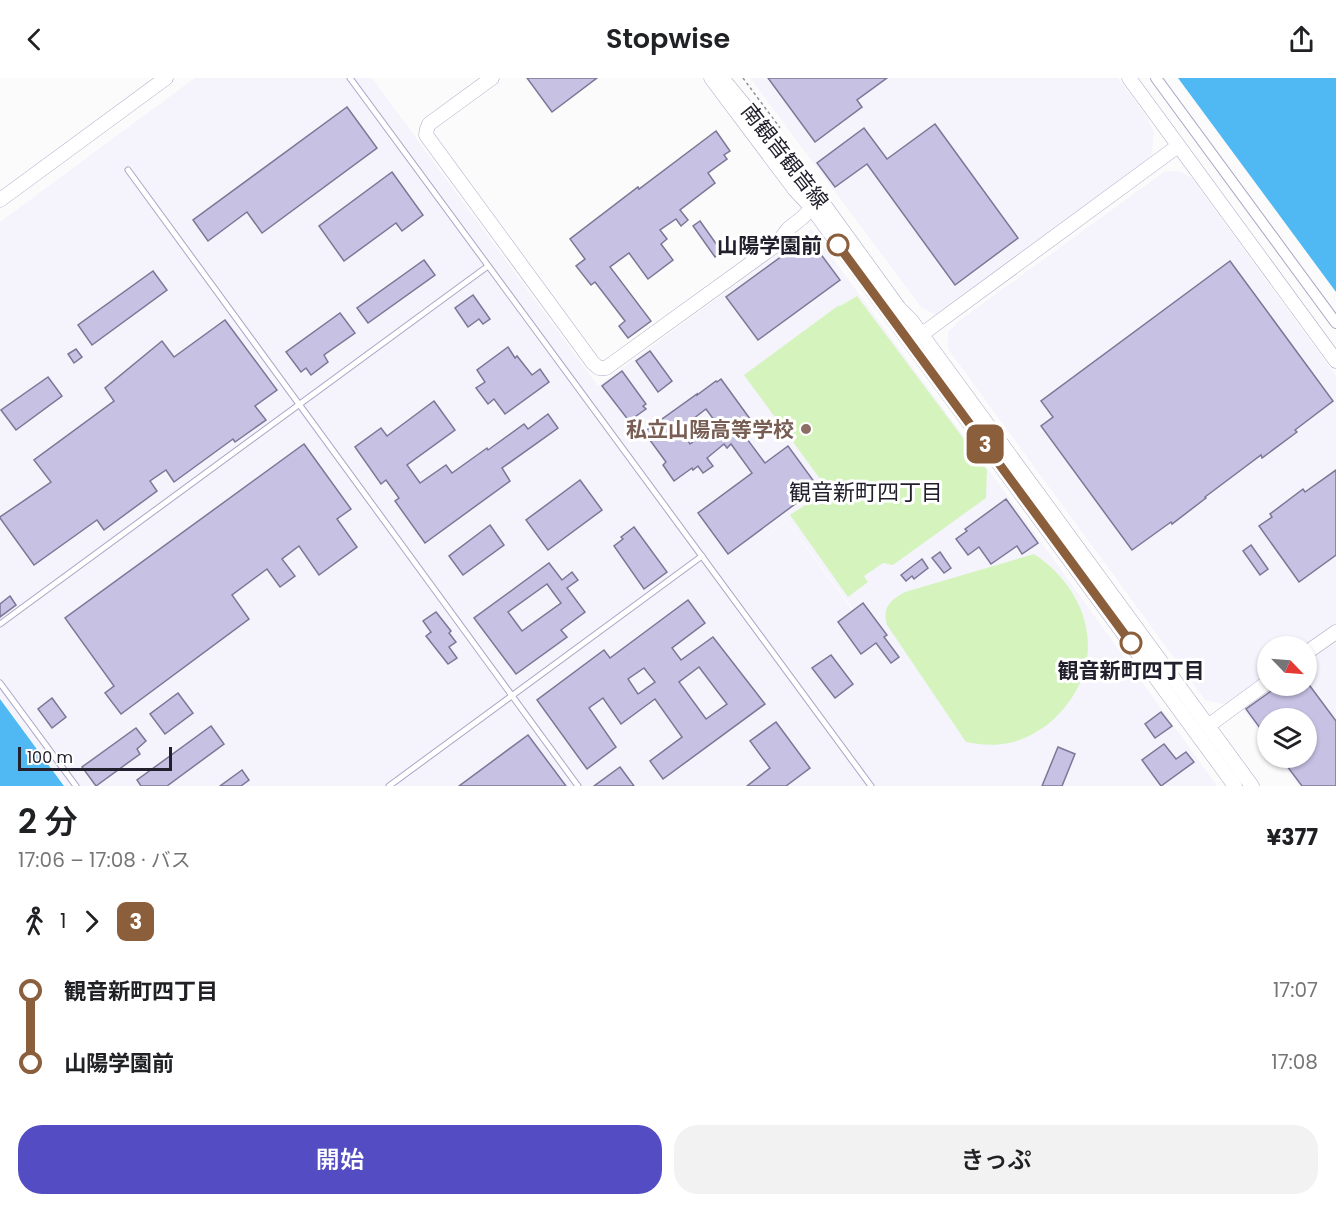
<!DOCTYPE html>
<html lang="ja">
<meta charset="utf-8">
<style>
:root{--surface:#fff;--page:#f2f2f2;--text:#202124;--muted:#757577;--accent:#534cc3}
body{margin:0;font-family:Poppins,"Noto Sans JP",sans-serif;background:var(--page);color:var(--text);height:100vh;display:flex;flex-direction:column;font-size:22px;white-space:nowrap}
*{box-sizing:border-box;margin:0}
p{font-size:20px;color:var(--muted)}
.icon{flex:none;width:33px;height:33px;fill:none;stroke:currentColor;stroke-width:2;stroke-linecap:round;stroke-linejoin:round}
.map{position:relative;height:708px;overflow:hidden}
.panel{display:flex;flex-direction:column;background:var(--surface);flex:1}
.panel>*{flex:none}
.badge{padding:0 12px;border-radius:9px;font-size:21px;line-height:39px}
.needle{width:39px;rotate:115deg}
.fabs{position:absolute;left:1257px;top:558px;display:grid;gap:12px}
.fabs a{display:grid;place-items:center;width:60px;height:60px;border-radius:50%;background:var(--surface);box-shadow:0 2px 4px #0004;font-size:30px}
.scale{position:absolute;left:18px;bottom:15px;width:154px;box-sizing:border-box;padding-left:6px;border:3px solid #23202d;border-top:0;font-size:16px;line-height:21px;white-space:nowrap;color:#23202d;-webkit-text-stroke:4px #fff;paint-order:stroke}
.map>.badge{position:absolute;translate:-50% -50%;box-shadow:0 0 0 3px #fff}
.legs{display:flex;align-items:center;gap:9px;height:66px;padding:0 18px;font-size:20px}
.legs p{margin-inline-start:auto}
.headline{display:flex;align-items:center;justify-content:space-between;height:102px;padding:0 18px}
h1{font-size:33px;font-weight:600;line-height:45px}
.action{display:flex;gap:12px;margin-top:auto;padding:12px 18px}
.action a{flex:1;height:69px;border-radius:24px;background:var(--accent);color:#fff;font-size:24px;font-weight:600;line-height:69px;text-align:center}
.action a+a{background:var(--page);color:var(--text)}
ul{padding:0 18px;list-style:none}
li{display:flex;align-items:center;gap:21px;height:72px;font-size:22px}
li i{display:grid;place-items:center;width:9px;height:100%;margin:0 8px;background:currentColor}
li i::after{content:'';width:15px;height:15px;margin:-8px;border:4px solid;border-radius:50%;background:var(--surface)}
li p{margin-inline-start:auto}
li:first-child i{background:linear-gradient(#0000 50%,currentColor 0)}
li:last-child i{background:linear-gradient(currentColor 50%,#0000 0)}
header{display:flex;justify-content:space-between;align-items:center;height:78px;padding:0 18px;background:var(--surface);font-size:27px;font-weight:600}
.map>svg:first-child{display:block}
</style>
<header><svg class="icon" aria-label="back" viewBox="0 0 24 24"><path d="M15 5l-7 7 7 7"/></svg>Stopwise<svg class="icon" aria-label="share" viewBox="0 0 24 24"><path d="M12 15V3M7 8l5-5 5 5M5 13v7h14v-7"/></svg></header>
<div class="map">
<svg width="1336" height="708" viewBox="0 0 1336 708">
<rect width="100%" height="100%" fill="#fbfbfb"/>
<!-- built -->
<g fill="#f5f3fc" fill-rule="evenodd">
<path d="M195,0H372L598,308L811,151L1007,417L1217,708H65L0,620V144ZM787,442L853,531L856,530L852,532L787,443L742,477Z"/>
<polygon points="750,0 1118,0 1146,38 1154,55 1151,80 1142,87 942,234 936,237 921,229"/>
<path d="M1177,93L1191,99L1336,298V708H1299L1278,680H1306V640H1268L1267,665L1242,630L1205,622L948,271V254L960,242L1164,94ZM1268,568H1306V608H1268Z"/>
</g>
<!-- green -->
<g fill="#d5f4bd">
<polygon points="857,218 987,392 986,420 893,487 883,485 864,498 868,504 848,519 790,437 822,416 823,405 744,297 839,227 840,228"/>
<path d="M1034,476C1093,515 1109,588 1055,640C1041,653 1022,664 1002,666C990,668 978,666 966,664L887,547C882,528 890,523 905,514Z"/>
</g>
<!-- water -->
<g fill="#50b8f2">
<polygon points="1178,0 1336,0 1336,214"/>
<polygon points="0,621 64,708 0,708"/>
</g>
<!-- building -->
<g fill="#c7c1e4" stroke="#7c7796" stroke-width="1.5" fill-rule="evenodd">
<polygon points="527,0 597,0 552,34"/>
<polygon points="768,0 887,0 857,22 862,29 815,64"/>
<polygon points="347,29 377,70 262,155 247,134 208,163 193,142"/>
<polygon points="935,46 1018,160 955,207 867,86 835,109 817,85 864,50 887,81"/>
<polygon points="716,53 730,73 724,77 727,81 708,95 715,105 680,132 688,142 681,148 676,141 660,152 667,161 661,166 673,182 648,201 629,175 610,189 651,243 628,260 619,248 625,243 595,204 591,207 576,188 585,181 570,161 638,109 639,111"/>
<polygon points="392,94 423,137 402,153 396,145 344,183 319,148"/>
<polygon points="700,143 722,174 715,179 693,148"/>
<polygon points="808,159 840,202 758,262 726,219"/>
<polygon points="424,182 435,197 368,245 357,230"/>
<polygon points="1230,183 1333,323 1295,352 1297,354 1262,380 1261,377 1205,419 1206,420 1172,446 1171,444 1132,472 1041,348 1053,339 1041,323"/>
<polygon points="153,193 167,212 92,267 78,247"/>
<polygon points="473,217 490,241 483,246 479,241 468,249 455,230"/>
<polygon points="340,235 355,255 324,277 328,284 311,297 306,290 301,294 286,274"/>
<polygon points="225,242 277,312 255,328 266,342 235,364 233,361 174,404 166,392 150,403 157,413 104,452 97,442 34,487 0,440 0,439 51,404 34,382 114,323 105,310 162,263 174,279"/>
<polygon points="508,269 515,280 517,278 532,297 540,291 549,304 505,336 494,321 488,326 476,310 485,304 477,292"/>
<polygon points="76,271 82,279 74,285 68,276"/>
<polygon points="650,273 672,303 658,314 636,283"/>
<polygon points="622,293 646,326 643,328 646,331 629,343 602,308"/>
<polygon points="48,299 62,318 16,352 1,332"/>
<path d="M721,301L753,345L749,347L752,351L744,357L765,385L788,368L818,409L728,476L698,435L752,395L731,366L727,370L724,366L707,380L713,388L703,395L698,388L693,392L692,390L674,403L663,387L666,384L644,354L697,316V317L716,303L717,304ZM706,331L717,346L690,366L680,351Z"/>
<polygon points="434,323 455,352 407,387 420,405 446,387 452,395 487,370 488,372 524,346 528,351 548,336 558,350 502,390 510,403 425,465 395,423 399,420 386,402 381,406 355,369 381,350 387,358"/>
<polygon points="304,366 351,431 337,441 357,469 319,497 299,468 282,481 295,498 280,509 267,491 232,517 249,541 121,636 105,615 114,608 65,540"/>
<polygon points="1336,392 1336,477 1299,504 1259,448 1272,439 1270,436 1303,411 1305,414"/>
<polygon points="580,402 602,432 548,472 526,442"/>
<polygon points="1006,421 1038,465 1022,476 1017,468 991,486 979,469 968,477 956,461 967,453 965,451"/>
<polygon points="490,447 504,467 463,497 449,478"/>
<polygon points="634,449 667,494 644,511 614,468 623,461 621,459"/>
<polygon points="1251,467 1268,491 1260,497 1243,473"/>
<polygon points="940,474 951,490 944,495 932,480"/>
<polygon points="922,481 928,490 914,501 912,498 906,503 901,497"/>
<path d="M549,485L562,502L572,494L578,502L567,510L585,534L561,552L567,559L516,596L474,540ZM547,506L561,525L522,553L508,534Z"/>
<polygon points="10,518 16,527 0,539 0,526"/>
<path d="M688,522L705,545L672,570L681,582L713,559L765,626L663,701L650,683L682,659L655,621L621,646L603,620L589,630L616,669L587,691L537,622L604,572L610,580ZM699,589L727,626L706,641L679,604ZM644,590L655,604L638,616L628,601Z"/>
<polygon points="863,525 887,557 884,559 899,579 891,585 876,565 861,576 838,544"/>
<polygon points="436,534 451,553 449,555 456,564 449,569 457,580 448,586 426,558 431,554 423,543"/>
<polygon points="831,577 853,606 835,620 812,590"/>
<polygon points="1278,608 1310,608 1336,643 1336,708 1302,708 1281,680 1306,680 1306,640 1268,640 1268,661 1246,631"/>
<polygon points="178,615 193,635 165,656 150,636"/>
<polygon points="52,620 66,639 52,650 38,631"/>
<polygon points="1161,634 1172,648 1155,660 1145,646"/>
<polygon points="776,644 810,690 786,708 747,708 770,690 750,663"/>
<polygon points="211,648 224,666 167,708 141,708 137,702"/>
<polygon points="136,650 146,663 137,671 140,676 96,708 82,689"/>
<polygon points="528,657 566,708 459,708"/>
<polygon points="1164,666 1176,681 1186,674 1194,684 1161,708 1142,682"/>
<polygon points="1058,669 1075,676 1062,708 1042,708"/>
<polygon points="620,689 634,708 594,708"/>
<polygon points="242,692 249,702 241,708 220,708"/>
</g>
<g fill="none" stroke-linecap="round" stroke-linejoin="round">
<defs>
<g id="lane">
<polyline points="350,0 871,708"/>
<polyline points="128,92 578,708"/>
<polyline points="0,546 488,188"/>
<polyline points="0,605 76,708"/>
<polyline points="389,708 702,478"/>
</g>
<polyline id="street" points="1156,0 1336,245"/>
<g id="secondary">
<polyline points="492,0 429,46 427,51 426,57 593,285 599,290 606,290 776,167 788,151 803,139 816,125"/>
<polyline points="711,0 795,112 811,129 1235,708"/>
<polyline points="722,0 807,103 899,230 911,242 1252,708"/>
<polyline points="1129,0 1336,283"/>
<polyline points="0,122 166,0"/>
<polyline points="914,262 1178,68"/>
<polyline points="1306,575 1336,554"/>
<polyline points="1208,648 1268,604"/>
</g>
</defs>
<!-- lane casing -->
<use href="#lane" stroke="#aca6c7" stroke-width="7"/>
<!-- street casing -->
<use href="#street" stroke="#aca6c7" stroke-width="12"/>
<!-- secondary casing -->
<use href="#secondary" stroke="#aca6c7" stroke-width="15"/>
<!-- path -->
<polyline stroke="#919096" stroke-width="1.5" stroke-dasharray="3 3" stroke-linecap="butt" points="743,0 780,50"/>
<!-- lane -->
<use href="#lane" stroke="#fff" stroke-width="5"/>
<!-- street -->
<use href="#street" stroke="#fff" stroke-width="10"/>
<!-- secondary -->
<use href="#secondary" stroke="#fff" stroke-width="14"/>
</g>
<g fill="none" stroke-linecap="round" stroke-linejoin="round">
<defs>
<polyline id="line-1" points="838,167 1131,565"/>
</defs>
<!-- line-1 casing -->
<use href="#line-1" stroke="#fff" stroke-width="14"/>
<!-- line-1 -->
<use href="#line-1" stroke="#8b5e3c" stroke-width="9"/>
</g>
<!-- markers -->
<g fill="#fff" stroke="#8b5e3c" stroke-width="3">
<circle cx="838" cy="167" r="10"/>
<circle cx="1131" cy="565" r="10"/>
</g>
<circle fill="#8d6e63" stroke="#fff" stroke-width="2" cx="806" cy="351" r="6"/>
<g text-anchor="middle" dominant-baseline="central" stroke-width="6" stroke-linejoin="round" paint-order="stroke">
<!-- street labels -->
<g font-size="21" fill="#23202d" stroke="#fff">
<text transform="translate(785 78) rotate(52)">南観音観音線</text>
</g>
<!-- stop labels -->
<g font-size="21" font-weight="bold" fill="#23202d" stroke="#fff" text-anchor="end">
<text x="822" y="167">山陽学園前</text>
<text x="1131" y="592" text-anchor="middle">観音新町四丁目</text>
</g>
<!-- education labels -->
<g font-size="21" font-weight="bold" fill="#785e54" stroke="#fff" text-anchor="end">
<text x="794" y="351">私立山陽高等学校</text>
</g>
<!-- neighbourhood labels -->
<g font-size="22" fill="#23202d" stroke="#fff">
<text x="866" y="414">観音新町四丁目</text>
</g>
</g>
</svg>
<div class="fabs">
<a><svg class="needle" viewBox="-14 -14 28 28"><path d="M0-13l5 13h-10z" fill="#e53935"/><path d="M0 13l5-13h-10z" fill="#757577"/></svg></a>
<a><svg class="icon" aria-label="layers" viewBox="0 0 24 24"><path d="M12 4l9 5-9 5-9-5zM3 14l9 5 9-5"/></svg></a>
</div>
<div class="scale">100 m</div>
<b class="badge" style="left:985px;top:366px;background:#8b5e3c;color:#fff">3</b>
</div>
<section class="panel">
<div class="headline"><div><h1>2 分</h1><p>17:06 – 17:08 · バス</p></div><b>¥377</b></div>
<div class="legs"><svg class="icon" aria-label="walk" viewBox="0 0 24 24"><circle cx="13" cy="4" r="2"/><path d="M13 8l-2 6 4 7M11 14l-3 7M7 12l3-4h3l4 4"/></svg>1<svg class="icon" aria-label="forward" viewBox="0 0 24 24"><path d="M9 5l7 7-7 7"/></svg><b class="badge" style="background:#8b5e3c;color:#fff">3</b></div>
<ul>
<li><i style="color:#8b5e3c"></i><b>観音新町四丁目</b><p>17:07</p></li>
<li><i style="color:#8b5e3c"></i><b>山陽学園前</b><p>17:08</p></li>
</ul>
<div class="action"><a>開始</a><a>きっぷ</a></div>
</section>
